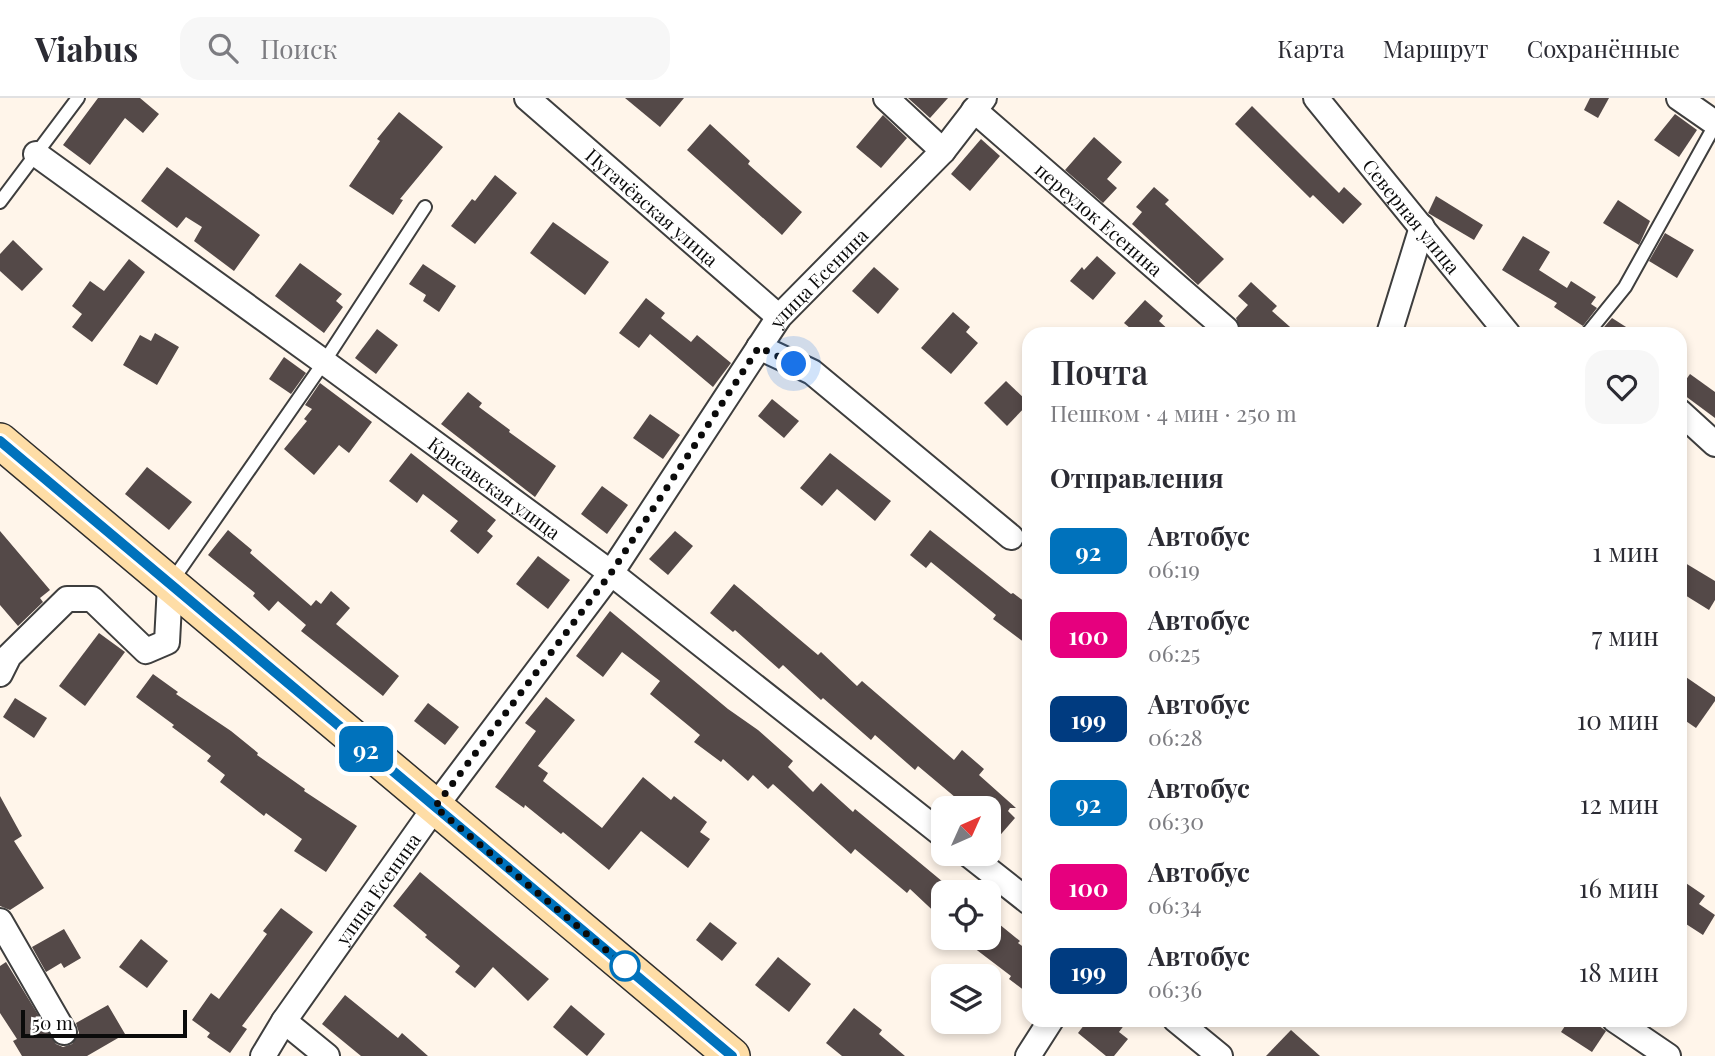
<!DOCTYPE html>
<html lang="ru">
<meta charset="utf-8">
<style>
:root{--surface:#fff;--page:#f7f7f7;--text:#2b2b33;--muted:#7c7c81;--line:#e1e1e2}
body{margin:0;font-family:"Playfair Display",serif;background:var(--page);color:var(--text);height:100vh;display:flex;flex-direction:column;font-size:26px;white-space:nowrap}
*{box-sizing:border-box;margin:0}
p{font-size:23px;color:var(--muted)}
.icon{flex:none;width:38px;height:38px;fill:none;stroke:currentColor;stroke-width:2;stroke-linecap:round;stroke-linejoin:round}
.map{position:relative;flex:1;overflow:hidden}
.drawer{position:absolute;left:1022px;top:229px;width:665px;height:700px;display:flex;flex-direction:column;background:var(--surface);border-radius:21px;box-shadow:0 4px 10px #0003}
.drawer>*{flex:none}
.badge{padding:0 14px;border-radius:10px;font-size:24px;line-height:46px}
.needle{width:46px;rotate:45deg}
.fabs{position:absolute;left:931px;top:698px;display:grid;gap:14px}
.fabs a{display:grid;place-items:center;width:70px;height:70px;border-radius:14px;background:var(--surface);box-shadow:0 4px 10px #0003;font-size:35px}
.scale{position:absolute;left:21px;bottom:18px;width:166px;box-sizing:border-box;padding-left:7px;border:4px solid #0b0b0b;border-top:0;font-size:19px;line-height:24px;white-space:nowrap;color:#0b0b0b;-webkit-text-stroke:5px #fff;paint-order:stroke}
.you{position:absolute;width:35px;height:35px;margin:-18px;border:5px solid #fff;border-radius:50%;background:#1a73e8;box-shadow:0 0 0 10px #1a73e833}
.map>.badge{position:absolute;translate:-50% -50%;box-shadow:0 0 0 4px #fff}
h2{padding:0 28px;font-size:26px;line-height:63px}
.round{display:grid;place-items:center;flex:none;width:74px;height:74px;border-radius:21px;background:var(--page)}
.headline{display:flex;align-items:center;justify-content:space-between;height:119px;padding:0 28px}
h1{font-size:33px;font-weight:600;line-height:52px}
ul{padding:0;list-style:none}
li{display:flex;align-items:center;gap:21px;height:84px;padding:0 28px}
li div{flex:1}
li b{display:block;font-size:26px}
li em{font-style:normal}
li .badge{min-width:77px;font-weight:700;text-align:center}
header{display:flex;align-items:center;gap:42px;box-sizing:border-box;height:98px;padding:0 35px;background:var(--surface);border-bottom:2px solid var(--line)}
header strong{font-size:33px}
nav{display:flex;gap:38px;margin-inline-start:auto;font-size:24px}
.search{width:490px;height:63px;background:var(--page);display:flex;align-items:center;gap:18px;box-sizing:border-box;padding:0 24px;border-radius:21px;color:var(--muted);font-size:26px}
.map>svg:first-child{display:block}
</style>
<header>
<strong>Viabus</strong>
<div class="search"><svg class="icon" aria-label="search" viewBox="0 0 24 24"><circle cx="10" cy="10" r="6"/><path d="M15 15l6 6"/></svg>Поиск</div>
<nav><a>Карта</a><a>Маршрут</a><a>Сохранённые</a></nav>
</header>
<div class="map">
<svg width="1715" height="958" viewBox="0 0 1715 958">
<rect width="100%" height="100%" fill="#fff5ea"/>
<!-- building -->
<g fill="#544948">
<polygon points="98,0 140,0 159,16 143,35 125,20 90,67 63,47"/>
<polygon points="625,0 684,0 660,29"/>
<polygon points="908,0 948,0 930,20"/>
<polygon points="1590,0 1609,0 1598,20 1584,12"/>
<polygon points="1252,8 1339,95 1344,89 1362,106 1343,126 1313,97 1310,100 1235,26"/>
<polygon points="399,14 443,49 400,101 403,102 393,117 349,88 380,43 377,41"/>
<polygon points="1675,16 1697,32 1679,59 1654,42"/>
<polygon points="883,17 907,40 881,70 856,49"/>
<polygon points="710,26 750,63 748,66 802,114 782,137 687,52"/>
<polygon points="1094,39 1122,64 1107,81 1117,90 1103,105 1065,72"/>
<polygon points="981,41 1000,58 970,93 951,76"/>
<polygon points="167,69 260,137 234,173 194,143 202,129 186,119 177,130 141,103"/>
<polygon points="495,77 517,95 475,146 451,128 472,101 475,103"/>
<polygon points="1154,89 1169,102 1165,106 1224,161 1198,187 1132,126 1142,114 1136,109"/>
<polygon points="1436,98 1483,127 1474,142 1428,115"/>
<polygon points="1618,102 1650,123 1639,147 1603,125"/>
<polygon points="553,124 609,164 585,197 530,155"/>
<polygon points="1665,135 1694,152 1677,180 1649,163"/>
<polygon points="1523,138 1550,154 1539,172 1567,190 1571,183 1596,199 1591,206 1597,210 1583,228 1554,209 1557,205 1502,172"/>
<polygon points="13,142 43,171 22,193 0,173 0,156"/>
<polygon points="1097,158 1116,175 1093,202 1070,183 1082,169 1084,172"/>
<polygon points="129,161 145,174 92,244 72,229 82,216 72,208 90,183 104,193"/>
<polygon points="300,165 342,196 336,203 343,209 324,235 275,198"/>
<polygon points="423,166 456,188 439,214 423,203 426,197 409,186"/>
<polygon points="874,169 899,191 878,216 852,193"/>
<polygon points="1251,184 1277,208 1272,213 1298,236 1246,236 1240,231 1236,220 1248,207 1238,198"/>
<polygon points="646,200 665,215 661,220 691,244 697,237 731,265 713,289 650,236 639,250 619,235"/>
<polygon points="1145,202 1163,218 1159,223 1173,236 1137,236 1124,225"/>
<polygon points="953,214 970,229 966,234 978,245 951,276 921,250"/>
<polygon points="1612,220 1637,236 1598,236"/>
<polygon points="377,231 398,247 376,276 355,260"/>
<polygon points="155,235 179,249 157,287 123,267 140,237 151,243"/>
<polygon points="284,259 306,275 291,296 269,281"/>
<polygon points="1690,276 1715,294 1715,320 1680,294 1680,290"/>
<polygon points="1006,283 1029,305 1007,328 984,305"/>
<polygon points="320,285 372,324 349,355 339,347 314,377 284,351 307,323 304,321 312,311 305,307"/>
<polygon points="468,294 482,305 479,309 510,332 509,334 556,368 535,399 441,326"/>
<polygon points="772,301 799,323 784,340 758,318"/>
<polygon points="650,316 680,337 663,361 633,340"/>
<polygon points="411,355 496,422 487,433 493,438 478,456 450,433 458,423 423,396 417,405 389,383"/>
<polygon points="830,355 891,403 875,423 837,391 822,408 800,390"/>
<polygon points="147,369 192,404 169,432 125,396"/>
<polygon points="602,388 628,407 607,436 581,416"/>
<polygon points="228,432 252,452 250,455 311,508 316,502 321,506 331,493 350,510 336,526 399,578 383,598 301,533 306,527 278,503 269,513 253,498 255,495 208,457"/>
<polygon points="930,432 1011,496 1013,495 1029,507 1029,548 993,521 996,517 931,464 926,470 910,457"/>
<polygon points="0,433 50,492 40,500 43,504 18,528 0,507"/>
<polygon points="675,433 693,448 668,477 649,461"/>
<polygon points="538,458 570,482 548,511 516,486"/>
<polygon points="1680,462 1715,483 1715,502 1709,512 1680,494"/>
<polygon points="734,486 818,557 821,554 857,588 862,583 954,662 962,652 984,671 979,677 1016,710 1010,710 1008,713 1015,720 989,750 989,710 968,710 918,668 915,672 875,637 871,642 823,600 821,602 783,567 779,571 735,532 733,534 710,515"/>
<polygon points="610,513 728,611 758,632 793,663 788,669 813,694 821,685 853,714 855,711 943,784 943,822 910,791 907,795 855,751 851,756 773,686 768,691 753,677 748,683 723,661 721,664 694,644 700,637 650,596 660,583 622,554 603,579 576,558"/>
<polygon points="99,535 125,554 85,608 59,588"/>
<polygon points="1680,575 1715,599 1715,603 1696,630 1680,619"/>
<polygon points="153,576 178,594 176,596 231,633 258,655 257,657 305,691 304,693 357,728 326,774 294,753 302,741 266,715 264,718 220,684 225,677 207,663 211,658 172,629 174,627 136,599"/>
<polygon points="546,599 575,622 538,668 548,675 543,683 602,730 643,679 671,702 674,698 707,724 700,734 710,741 688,770 641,733 609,772 563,734 561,736 525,707 524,710 495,689 536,633 525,625"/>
<polygon points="15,600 47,620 34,640 3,619"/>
<polygon points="428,605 459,629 445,647 414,623"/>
<polygon points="0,698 22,738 14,743 44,790 10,812 0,808"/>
<polygon points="420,774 549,881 528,903 493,869 475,890 455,874 460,868 425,839 427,837 393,808"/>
<polygon points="1680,781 1705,798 1699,806 1715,817 1703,837 1686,826 1680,835"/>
<polygon points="281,810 313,834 242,928 247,931 230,955 207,939 210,935 192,922 211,895 219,901 267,836 263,833"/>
<polygon points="989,822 997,829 999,826 1020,843 1018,845 1029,853 1029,896 1009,881 1011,878 961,840 989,840"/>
<polygon points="710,824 737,845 722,863 696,842"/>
<polygon points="64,831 81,860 64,870 61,865 46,874 32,849"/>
<polygon points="141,841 168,863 147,890 119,869"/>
<polygon points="778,859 811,886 789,914 755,887"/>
<polygon points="6,864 56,946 63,949 72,946 79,935 76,925 108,907 125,936 87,958 22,958 13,943 17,941 0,915 0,868"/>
<polygon points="345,897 398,940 402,935 428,958 361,958 322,926"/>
<polygon points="571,907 605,936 587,958 553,929"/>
<polygon points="854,910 882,932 879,936 905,958 842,958 826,945"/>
<polygon points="1088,922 1128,922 1119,934 1128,941 1114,958 1106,958 1078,935"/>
<polygon points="1569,922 1591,922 1606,933 1592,954 1561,934"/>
<polygon points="1291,932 1320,958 1266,958"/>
</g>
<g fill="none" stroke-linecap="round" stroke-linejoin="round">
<defs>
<g id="service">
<polyline points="0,104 78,0"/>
<polyline points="1587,236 1625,189 1715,27"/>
<polyline points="172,483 324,264 425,109"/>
</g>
<g id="minor">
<path id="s1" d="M527,0L779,219"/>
<polyline points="886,0 943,53"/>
<path id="s2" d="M1316,0L1508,236"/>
<polyline points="1679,0 1715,25"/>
<path id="s3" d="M974,12L1226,231"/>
<path id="s4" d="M36,56L324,264L611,475L943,737"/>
<polyline points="1389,236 1422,129"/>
<polyline points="759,249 812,274 1011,439"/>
<polyline points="1680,314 1715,346"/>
<polyline points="0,576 9,558 67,501 92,501 146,553 167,544 170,487"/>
<polyline points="968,756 1029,804"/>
<polyline points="0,823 64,934"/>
<polyline points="1176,922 1220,958"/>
<polyline points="1615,922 1668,958"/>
<polyline points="284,923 327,958"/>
<path id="s5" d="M263,958L284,923L435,709L611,475L779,219L943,53L984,0"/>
<polyline points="1028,958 1051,922"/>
</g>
<polyline id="secondary" points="0,343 732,958"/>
</defs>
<!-- service casing -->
<use href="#service" stroke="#3e3e3e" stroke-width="16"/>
<!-- minor casing -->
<use href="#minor" stroke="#3e3e3e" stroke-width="28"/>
<!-- secondary casing -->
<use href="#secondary" stroke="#2d2d2d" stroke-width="38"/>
<!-- service -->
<use href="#service" stroke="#fff" stroke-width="12"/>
<!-- minor -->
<use href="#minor" stroke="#fff" stroke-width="24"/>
<!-- secondary -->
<use href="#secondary" stroke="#fedda6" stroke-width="35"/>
</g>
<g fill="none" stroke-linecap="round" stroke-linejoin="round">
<defs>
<polyline id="line" points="0,343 732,958"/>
</defs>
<!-- line casing -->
<use href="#line" stroke="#fff" stroke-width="16"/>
<!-- line -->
<use href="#line" stroke="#0072bc" stroke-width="10"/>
<!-- walk -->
<polyline stroke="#0b0b0b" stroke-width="7" stroke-dasharray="0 12.6" points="625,868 435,709 611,475 759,249 794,266"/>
</g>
<!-- markers -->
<circle fill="#fff" stroke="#0072bc" stroke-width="3.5" cx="625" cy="868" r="14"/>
<g text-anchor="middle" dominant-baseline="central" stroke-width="7" stroke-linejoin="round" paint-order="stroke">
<!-- street labels -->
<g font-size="19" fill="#0b0b0b" stroke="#fff">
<text stroke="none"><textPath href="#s1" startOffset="166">Пугачёвская улица</textPath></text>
<text stroke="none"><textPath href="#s2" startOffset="152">Северная улица</textPath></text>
<text stroke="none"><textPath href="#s3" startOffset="166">переулок Есенина</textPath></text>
<text stroke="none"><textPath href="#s5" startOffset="957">улица Есенина</textPath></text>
<text stroke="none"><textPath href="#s4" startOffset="567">Красавская улица</textPath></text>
<text stroke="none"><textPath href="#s5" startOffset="203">улица Есенина</textPath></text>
</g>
</g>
</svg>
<div class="fabs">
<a><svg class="needle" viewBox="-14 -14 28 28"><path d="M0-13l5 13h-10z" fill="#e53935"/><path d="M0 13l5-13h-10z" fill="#7c7c81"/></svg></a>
<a><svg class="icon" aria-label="locate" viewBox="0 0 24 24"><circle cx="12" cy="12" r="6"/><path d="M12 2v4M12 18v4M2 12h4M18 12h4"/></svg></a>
<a><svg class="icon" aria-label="layers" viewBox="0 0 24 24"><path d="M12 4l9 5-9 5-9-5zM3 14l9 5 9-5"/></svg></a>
</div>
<div class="scale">50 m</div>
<div class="you" style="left:794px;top:266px"></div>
<b class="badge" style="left:366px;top:651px;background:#0072bc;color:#fff">92</b>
<section class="drawer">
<div class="headline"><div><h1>Почта</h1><p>Пешком · 4 мин · 250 m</p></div><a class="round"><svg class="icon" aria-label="heart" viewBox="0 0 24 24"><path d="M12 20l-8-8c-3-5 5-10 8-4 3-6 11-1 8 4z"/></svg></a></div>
<h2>Отправления</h2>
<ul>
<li><span class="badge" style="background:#0072bc;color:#fff">92</span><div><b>Автобус</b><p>06:19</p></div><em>1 мин</em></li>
<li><span class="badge" style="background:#e6007e;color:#fff">100</span><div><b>Автобус</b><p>06:25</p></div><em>7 мин</em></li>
<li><span class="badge" style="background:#003b80;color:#fff">199</span><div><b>Автобус</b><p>06:28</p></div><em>10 мин</em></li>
<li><span class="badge" style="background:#0072bc;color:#fff">92</span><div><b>Автобус</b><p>06:30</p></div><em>12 мин</em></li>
<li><span class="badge" style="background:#e6007e;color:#fff">100</span><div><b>Автобус</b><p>06:34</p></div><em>16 мин</em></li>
<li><span class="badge" style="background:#003b80;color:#fff">199</span><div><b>Автобус</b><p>06:36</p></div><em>18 мин</em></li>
</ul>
</section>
</div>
